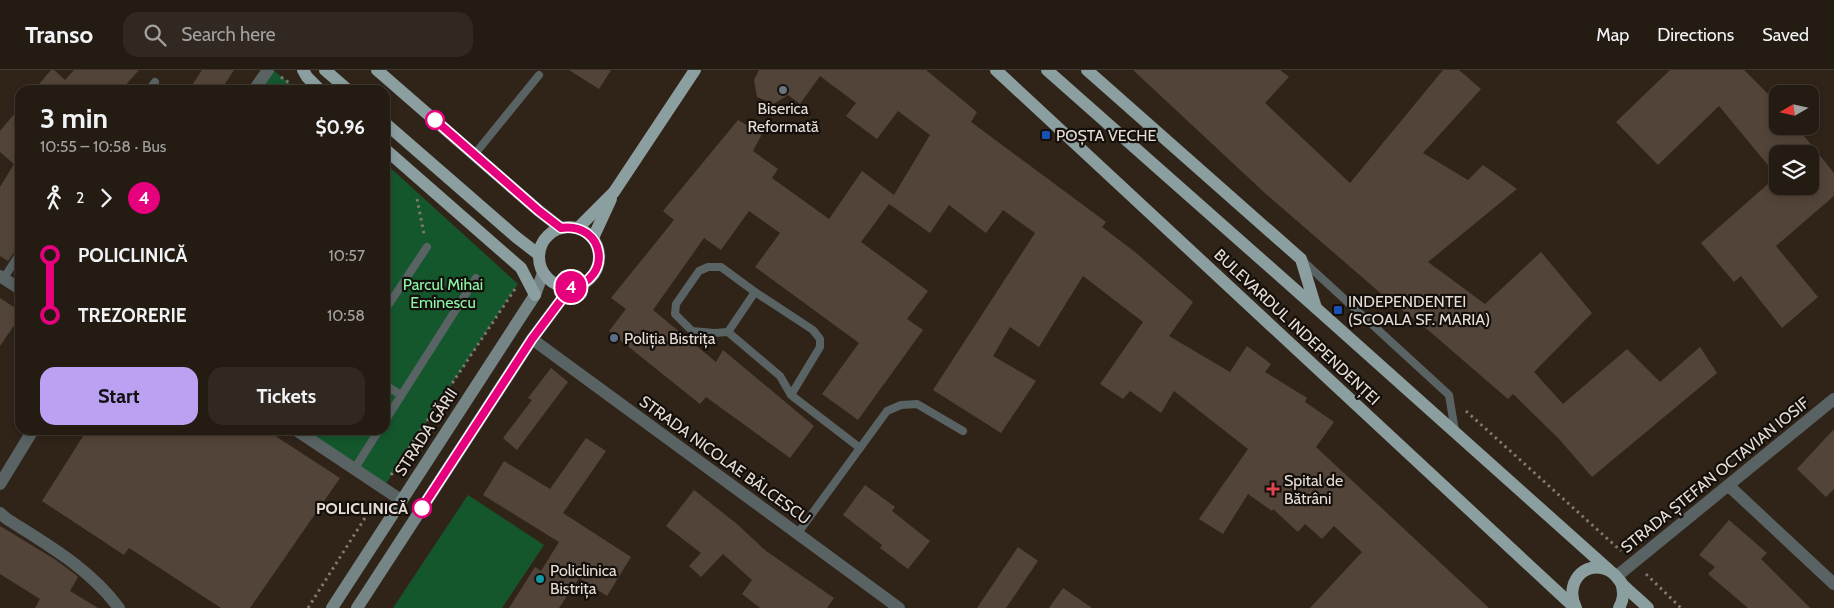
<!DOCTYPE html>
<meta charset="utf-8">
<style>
:root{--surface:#241b13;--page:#302821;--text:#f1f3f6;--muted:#a3a1a0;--line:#413933;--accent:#bca0f2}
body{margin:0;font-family:Cabin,sans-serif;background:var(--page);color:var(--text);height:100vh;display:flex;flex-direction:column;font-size:19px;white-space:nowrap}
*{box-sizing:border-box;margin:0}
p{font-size:16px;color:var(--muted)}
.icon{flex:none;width:28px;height:28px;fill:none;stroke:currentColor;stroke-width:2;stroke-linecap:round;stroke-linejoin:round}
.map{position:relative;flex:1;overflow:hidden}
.side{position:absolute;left:15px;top:15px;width:375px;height:350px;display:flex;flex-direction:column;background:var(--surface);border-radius:15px;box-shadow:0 2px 8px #0003,0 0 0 1px var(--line)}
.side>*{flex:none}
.badge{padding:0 10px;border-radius:16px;font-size:18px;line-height:32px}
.needle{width:32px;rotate:261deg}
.fabs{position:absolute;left:1769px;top:15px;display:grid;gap:10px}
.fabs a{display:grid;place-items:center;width:50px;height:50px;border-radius:10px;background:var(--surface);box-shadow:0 2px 8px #0003,0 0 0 1px var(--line);font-size:25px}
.map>.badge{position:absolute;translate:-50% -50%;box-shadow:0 0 0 2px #fff}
.legs{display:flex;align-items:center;gap:8px;height:55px;padding:0 25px;font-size:16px}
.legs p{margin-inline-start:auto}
.summary{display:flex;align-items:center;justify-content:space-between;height:85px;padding:0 25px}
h1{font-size:28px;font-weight:800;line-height:38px}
.cta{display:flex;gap:10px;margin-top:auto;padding:10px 25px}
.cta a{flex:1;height:58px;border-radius:15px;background:var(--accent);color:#111;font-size:20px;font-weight:800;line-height:58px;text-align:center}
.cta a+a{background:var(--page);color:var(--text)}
ul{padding:0 25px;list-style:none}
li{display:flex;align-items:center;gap:18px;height:60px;font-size:19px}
li i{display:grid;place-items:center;width:8px;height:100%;margin:0 6px;background:currentColor}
li i::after{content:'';width:12px;height:12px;margin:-6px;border:4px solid;border-radius:50%;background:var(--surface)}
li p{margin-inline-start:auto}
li:first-child i{background:linear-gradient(#0000 50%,currentColor 0)}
li:last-child i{background:linear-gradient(currentColor 50%,#0000 0)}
header{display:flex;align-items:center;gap:30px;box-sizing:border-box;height:70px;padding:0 25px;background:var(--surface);border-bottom:1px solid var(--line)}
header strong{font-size:24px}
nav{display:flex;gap:28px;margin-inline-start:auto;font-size:18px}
.search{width:350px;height:45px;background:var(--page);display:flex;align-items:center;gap:12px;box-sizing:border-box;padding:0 18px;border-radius:15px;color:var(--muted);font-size:19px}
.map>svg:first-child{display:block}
</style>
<header>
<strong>Transo</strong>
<div class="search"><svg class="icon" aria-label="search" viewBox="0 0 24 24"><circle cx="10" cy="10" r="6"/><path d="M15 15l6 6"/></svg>Search here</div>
<nav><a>Map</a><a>Directions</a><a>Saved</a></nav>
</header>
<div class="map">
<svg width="1834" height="538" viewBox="0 0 1834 538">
<rect width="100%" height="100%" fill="#302419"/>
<!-- green -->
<g fill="#14572d">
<polygon points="273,0 298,20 254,20"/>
<polygon points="385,93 518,214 383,418 296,360 385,360"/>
<polygon points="468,425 544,475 502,538 393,538"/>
</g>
<!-- building -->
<g fill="#534439" fill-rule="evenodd">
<polygon points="51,0 54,0 65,10 74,0 139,0 121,20 34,20"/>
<polygon points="202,0 234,0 221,20 189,20"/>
<polygon points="569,0 611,0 599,19"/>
<polygon points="759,0 926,0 977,42 971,52 1106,152 1102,157 1135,182 1193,232 1169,266 1230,302 1247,276 1271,294 1265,302 1307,328 1305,332 1334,352 1316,377 1489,538 1310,538 1362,482 1334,456 1322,469 1305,454 1298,462 1273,439 1272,441 1248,424 1223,464 1199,449 1248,379 1174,321 1161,343 1130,321 1123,329 1100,314 1143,252 1083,206 1039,277 1010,257 993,286 1036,311 1001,363 933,320 1035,163 1003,140 986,163 949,135 930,163 889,134 861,172 928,221 907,249 923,260 858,350 822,324 859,273 755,197 780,163 749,141 721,180 704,168 653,240 716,292 723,280 814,356 790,388 706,327 700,334 609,261 626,239 611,228 674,150 663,141 738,50 762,64 753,81 778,99 772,108 829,149 862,101 894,125 930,65 898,41 877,69 846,46 856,33 820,6 800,34 788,25 774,34 757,27 754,10"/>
<polygon points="1133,0 1280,0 1289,7 1265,33 1350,113 1443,0 1459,0 1481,19 1423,83 1468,110 1483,95 1517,119 1428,192 1485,234 1541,182 1592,243 1534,302 1563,334 1627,279 1660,312 1700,277 1717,303 1592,407 1559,369 1513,324 1508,329 1428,260 1385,227 1267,125"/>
<path d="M1670,0H1744L1778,34V56H1796L1834,103V126L1776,176L1818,227L1782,258L1741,206L1734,212L1701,173L1777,106L1719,36L1658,95L1616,52ZM1778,84H1810V116H1778Z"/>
<polygon points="20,37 20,177 16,180 8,191 0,186 0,117 14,94 0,82 0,61"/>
<polygon points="0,228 20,241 20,247 0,276"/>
<polygon points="551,298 568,312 517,380 503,368 532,330 528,328"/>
<polygon points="1834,359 1834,419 1826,427 1797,399"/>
<polygon points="87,360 266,360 340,408 250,538 221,538 129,478 124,485 42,431"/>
<polygon points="586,368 606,381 563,443 631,487 607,526 579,508 559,538 509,538 535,497 541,501 559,472 483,425 504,391 550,419"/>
<polygon points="865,415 895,437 892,441 930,471 908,499 880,478 882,475 843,445"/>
<polygon points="694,420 737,454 766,481 834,528 827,538 760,538 742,524 752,510 723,484 701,507 689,496 701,483 666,456"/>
<polygon points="1729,450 1767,483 1761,489 1810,538 1748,538 1708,504 1715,497 1699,485"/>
<polygon points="0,456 56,490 76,505 78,507 70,521 98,538 35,538 40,529 0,504"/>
<polygon points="1018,477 1038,491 1006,538 977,538"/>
<polygon points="1063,518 1092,538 1049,538"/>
</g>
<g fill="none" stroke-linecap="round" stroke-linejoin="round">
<!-- path -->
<g stroke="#82786f" stroke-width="3" stroke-dasharray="2.5 4" stroke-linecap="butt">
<polyline points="281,7 292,15"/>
<polyline points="417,129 424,164"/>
<polyline points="1466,341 1621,481"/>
<polyline points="391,405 515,219"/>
<polyline points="1646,504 1681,538"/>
<polyline points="308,538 375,432"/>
</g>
<!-- service -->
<g stroke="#596364" stroke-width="8">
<polyline points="149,20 155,12"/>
<polyline points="474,85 539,5"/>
<polyline points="1304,192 1449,325 1455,361"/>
<polyline points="4,208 20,183"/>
<polyline points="385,240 427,177"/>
<polyline points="728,262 714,263 692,261 675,244 676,234 699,201 708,197 721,197 755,222"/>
<polyline points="385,315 401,325"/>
<polyline points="791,325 820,277 820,269 813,260 755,222 728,262 780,306 791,325 860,378"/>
<polyline points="385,351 476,208"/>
<polyline points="355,398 379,360"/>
<polyline points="798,463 887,341 901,335 917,334 963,361"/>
</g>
<!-- minor -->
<g stroke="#596364" stroke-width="12">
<polyline points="254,20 268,0"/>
<polyline points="0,206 20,219"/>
<polyline points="532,269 899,538"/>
<polyline points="296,360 401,430"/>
<polyline points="0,414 33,360"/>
<polyline points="1729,416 1834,514"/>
<path d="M0,443L7,449C48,475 89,498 119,538"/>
</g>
<!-- tertiary -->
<polyline stroke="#596364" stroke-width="12" points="1617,506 1834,329"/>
<!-- secondary -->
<g stroke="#758586" stroke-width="12">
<polyline points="332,538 522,245 535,225 543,203"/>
<polyline points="357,538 532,269 570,218"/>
</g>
<!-- primary -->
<g stroke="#8b9fa0" stroke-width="12">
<polyline points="303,0 307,7 320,20"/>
<polyline points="325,0 348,20"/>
<polyline points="377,0 539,141 561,158"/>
<polyline points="996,0 1575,538"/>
<polyline points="1047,0 1316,238 1609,500"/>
<polyline points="1087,0 1301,189 1316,238"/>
<polyline points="385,53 516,167 538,184"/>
<polyline points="385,79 521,198 535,225"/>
<circle cx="569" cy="187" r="30"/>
<polyline points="578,158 614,122 695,0"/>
<polyline points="593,168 611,129"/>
<path d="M1576,538C1564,515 1583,489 1608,500C1615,503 1618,509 1622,514C1630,522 1640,530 1648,538"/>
<path d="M1619,538C1624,529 1624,522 1621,512"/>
</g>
</g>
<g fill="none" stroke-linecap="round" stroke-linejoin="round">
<defs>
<path id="line-1" d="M422,438L532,269L570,218C614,209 605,152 561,158L539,141L435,50"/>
</defs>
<!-- line-1 casing -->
<use href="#line-1" stroke="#fff" stroke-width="11"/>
<!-- line-1 -->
<use href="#line-1" stroke="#e6007e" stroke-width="8"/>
</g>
<!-- markers -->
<circle fill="#6b7280" stroke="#140f0a" stroke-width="2" cx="783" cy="20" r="5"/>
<g fill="#fff" stroke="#e6007e" stroke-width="2.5">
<circle cx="435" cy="50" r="9"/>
<circle cx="422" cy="438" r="9"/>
</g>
<g fill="#1a4fb4" stroke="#140f0a" stroke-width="2">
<rect x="1041" y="60" width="10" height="10" rx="2.5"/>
<rect x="1333" y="235" width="10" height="10" rx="2.5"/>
</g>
<circle fill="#5c6f8a" stroke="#140f0a" stroke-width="2" cx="614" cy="268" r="5"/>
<path fill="#e0444e" stroke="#140f0a" stroke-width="2" d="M1270.5 411.5h5v5h5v5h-5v5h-5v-5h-5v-5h5z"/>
<circle fill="#0f9aa8" stroke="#140f0a" stroke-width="2" cx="540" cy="509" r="5"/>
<g text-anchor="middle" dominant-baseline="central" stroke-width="4.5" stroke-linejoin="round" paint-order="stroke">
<!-- poi labels -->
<g font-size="16" fill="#e4dcd5" stroke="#140f0a" text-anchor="start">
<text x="783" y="38" text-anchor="middle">Biserica<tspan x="783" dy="18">Reformată</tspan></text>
<text x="1056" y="65">POȘTA VECHE</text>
<text x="1348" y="231">INDEPENDENTEI<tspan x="1348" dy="18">(SCOALA SF. MARIA)</tspan></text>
<text x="624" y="268">Poliția Bistrița</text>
<text x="1284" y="410">Spital de<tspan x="1284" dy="18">Bătrâni</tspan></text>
<text x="550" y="500">Policlinica<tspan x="550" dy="18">Bistrița</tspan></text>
</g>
<!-- park labels -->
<g font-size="16" fill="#8cf6a9" stroke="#140f0a">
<text x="443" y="214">Parcul Mihai<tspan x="443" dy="18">Eminescu</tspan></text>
</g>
<!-- street labels -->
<g font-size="16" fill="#e4dcd5" stroke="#140f0a">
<text transform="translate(1297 257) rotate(43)">BULEVARDUL INDEPENDENȚEI</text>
<text transform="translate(426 362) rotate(-57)">STRADA GĂRII</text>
<text transform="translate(725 390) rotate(36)">STRADA NICOLAE BĂLCESCU</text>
<text transform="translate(1715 405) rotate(-39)">STRADA ȘTEFAN OCTAVIAN IOSIF</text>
</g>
<!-- stop labels -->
<g font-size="16" font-weight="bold" fill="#e4dcd5" stroke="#140f0a" text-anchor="end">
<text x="408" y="438">POLICLINICĂ</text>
</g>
</g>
</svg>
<div class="fabs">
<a><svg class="needle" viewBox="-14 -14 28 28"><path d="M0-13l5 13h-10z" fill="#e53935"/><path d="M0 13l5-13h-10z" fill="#a3a1a0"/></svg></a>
<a><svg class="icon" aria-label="layers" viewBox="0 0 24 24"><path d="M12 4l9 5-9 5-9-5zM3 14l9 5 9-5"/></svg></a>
</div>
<b class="badge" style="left:571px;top:217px;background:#e6007e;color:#fff">4</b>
<section class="side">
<div class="summary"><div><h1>3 min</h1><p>10:55 – 10:58 · Bus</p></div><b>$0.96</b></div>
<div class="legs"><svg class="icon" aria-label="walk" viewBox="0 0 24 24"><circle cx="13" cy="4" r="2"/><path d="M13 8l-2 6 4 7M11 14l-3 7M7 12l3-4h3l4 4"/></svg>2<svg class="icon" aria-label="forward" viewBox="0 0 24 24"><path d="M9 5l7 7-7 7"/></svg><b class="badge" style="background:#e6007e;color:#fff">4</b></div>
<ul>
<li><i style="color:#e6007e"></i><b>POLICLINICĂ</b><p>10:57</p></li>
<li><i style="color:#e6007e"></i><b>TREZORERIE</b><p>10:58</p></li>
</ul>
<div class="cta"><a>Start</a><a>Tickets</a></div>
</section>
</div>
